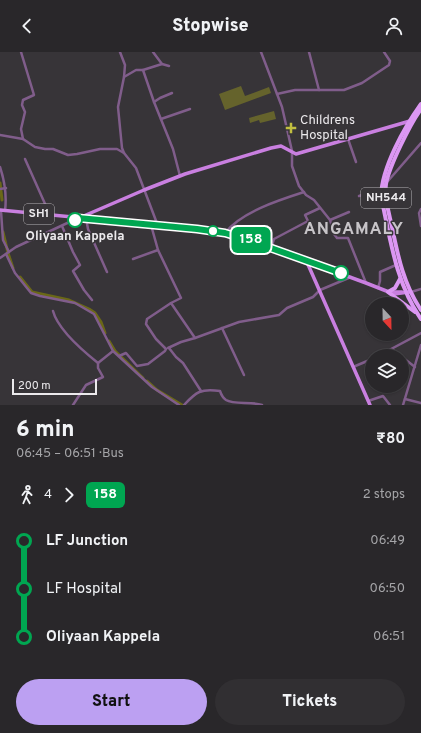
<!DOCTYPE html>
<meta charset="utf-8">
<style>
:root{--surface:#29272a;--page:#312f32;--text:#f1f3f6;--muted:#a5a5a8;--line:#454447;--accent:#bca0f2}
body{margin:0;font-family:Overpass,sans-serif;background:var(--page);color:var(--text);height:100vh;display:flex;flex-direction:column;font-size:15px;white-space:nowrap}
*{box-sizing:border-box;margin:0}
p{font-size:13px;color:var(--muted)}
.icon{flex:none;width:22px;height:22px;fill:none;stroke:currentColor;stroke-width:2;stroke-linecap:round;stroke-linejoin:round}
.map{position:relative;height:353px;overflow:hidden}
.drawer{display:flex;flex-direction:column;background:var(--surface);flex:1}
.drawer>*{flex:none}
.badge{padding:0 8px;border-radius:6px;font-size:14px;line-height:26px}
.needle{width:26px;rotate:158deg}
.tools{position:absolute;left:365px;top:245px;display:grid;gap:8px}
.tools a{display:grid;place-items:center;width:44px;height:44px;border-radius:50%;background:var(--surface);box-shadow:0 1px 3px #0004,0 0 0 1px var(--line);font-size:20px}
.scale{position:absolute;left:12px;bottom:10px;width:85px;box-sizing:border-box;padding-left:4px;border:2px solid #eceaed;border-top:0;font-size:11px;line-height:14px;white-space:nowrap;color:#eceaed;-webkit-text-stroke:3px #373438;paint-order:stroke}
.map>.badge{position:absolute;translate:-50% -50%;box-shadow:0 0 0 2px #fff}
.legs{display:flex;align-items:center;gap:6px;height:44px;padding:0 16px;font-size:13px}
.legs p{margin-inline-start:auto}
.overview{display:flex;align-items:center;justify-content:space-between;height:68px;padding:0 16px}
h1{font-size:22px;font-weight:800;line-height:30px}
.cta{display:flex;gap:8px;margin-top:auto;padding:8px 16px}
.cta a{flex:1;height:46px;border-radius:24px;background:var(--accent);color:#111;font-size:16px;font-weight:800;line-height:46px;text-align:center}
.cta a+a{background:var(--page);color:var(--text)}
ul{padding:0 16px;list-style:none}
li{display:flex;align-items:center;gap:14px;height:48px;font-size:15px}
li i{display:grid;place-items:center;width:6px;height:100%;margin:0 5px;background:currentColor}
li i::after{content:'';width:10px;height:10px;margin:-5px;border:3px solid;border-radius:50%;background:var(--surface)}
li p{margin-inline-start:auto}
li:first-child i{background:linear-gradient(#0000 50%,currentColor 0)}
li:last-child i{background:linear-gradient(currentColor 50%,#0000 0)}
header{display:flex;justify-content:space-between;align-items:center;height:52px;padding:0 16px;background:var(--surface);font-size:18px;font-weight:800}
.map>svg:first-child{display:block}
</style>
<header><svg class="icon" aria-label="back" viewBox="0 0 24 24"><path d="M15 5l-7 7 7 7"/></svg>Stopwise<svg class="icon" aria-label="person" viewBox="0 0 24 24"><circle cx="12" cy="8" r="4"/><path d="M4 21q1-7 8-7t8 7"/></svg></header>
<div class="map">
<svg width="421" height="353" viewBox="0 0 421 353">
<rect width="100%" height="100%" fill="#373438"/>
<!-- green -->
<g fill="#65632c">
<polygon points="241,34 245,44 269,35 271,41 225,58 219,42"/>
<polygon points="274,59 276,67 260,71 259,68 250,71 249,66"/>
</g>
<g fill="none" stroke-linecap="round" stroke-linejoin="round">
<!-- canal -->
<g stroke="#6a6817" stroke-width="3">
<polyline points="0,131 2,148"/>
<polyline points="3,180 8,201 13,216"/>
<polyline points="20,225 32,240 69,248 89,257 95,261 101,270 105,281"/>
<polyline points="109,289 115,299 143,326"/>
<polyline points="147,329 157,338 182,353"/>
</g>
<!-- minor -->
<g stroke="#805d8b" stroke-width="2.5">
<polyline points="21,0 34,43 23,48 22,53 25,60 21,77 23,87"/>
<polyline points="120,0 125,13 124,25"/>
<polyline points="153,0 162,12 169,14"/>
<polyline points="261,0 282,55 292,99 292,114 299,134 306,143 314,148 330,168 334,182 337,186 348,186 366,231"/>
<polyline points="309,0 319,38"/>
<polyline points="143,18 154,50"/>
<polyline points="172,41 160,46 154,50 173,97 180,124"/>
<polyline points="277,42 295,38 344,38 362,31 389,13 390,9 384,0"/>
<polyline points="161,67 190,57"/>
<polyline points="0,83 23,87 35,95 45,97 53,97 68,103 77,102 100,97 117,97 124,101"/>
<polyline points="348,87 356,110"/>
<polyline points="25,107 50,163"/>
<path d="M0,115C5,130 7,143 5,159"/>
<polyline points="388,129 421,91"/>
<polyline points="0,137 6,136"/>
<polyline points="359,144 381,137"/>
<polyline points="421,157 419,161 421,174"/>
<polyline points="1,159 3,188 9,200"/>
<polyline points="86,166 88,177 107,220"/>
<polyline points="330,168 349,160"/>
<polyline points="151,173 158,198 181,246 171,251"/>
<polyline points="62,174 73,200 80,213 73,219 84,238 92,248"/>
<polyline points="158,174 136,116 124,101 122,96 118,55 124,25 136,18 143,18 162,12"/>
<path d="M225,181C241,160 279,148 304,140"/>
<polyline points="271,196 274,187 308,169 305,163 320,156"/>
<polyline points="6,202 15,221 31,241 40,244 75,251 94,262 113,299 152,335 179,353"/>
<polyline points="0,206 16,195 31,188 78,166"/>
<polyline points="133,207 158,198"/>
<polyline points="378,236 380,229 380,220 396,213"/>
<polyline points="411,240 421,237"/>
<path d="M53,259C58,278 83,299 98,311V316L103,325L86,333L73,353"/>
<polyline points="222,276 244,323"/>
<polyline points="168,296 181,290 195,286"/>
<polyline points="169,296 176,305 183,311 201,339"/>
<polyline points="392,297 400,304"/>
<polyline points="119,304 126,301 137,314 148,312 165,299 166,297 156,287 146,272 147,267 171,251 195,286 239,270 279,263 287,256 313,245 320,238 351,225"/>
<polyline points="378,304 421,281"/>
<polyline points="402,305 415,315"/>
<polyline points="98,311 113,299"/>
<polyline points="353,315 372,307"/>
<polyline points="405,347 421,351"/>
<polyline points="368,349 383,344 390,353"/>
<path d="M184,353C196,340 201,336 220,339C221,342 223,346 226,348C234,353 252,349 262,353"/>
<polyline points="403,353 421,293"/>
</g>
<!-- major -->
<g stroke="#c97fe0" stroke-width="3.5">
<polyline points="0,158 197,177 225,181 254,190 366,231 394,242 409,240"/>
<polyline points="79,166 144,138 185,122 271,96 281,94 296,102 410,69"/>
<polyline points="306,208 370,353"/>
<polyline points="389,240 402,240"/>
</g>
<!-- highway -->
<g stroke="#dc97f3" stroke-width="4">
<path d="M421,52C404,76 382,115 381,144C390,186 396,232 421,267"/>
<path d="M421,57C410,72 389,115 386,132C384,146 389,161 392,175C398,205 404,233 421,258"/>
<polyline points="400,227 395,236 388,240 415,260"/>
</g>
</g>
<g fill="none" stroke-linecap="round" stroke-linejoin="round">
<defs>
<polyline id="line-1" points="75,168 78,166 89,167 197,177 225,181 254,190 341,221"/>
</defs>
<!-- line-1 casing -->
<use href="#line-1" stroke="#fff" stroke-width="9"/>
<!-- line-1 -->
<use href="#line-1" stroke="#00a651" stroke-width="6"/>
</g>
<!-- markers -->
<path fill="#c1be40" stroke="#373438" stroke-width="1.5" d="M289 70h4v4h4v4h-4v4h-4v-4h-4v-4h4z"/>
<g fill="#fff" stroke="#00a651" stroke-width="2">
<circle cx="75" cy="168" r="7"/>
<circle cx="213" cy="179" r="5"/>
<circle cx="341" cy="221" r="7"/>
</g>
<g text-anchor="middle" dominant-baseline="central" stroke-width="3" stroke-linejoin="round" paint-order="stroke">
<!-- shield labels -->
<g fill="#373438" stroke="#b6b3b7" stroke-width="1">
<rect x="361" y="136" width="50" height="20" rx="3"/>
<rect x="24" y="152" width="30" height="20" rx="3"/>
</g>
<g font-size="12" font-weight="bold" fill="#eceaed">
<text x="386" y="146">NH544</text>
<text x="39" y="162">SH1</text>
</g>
<!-- poi labels -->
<g font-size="13" fill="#eceaed" stroke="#373438" text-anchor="start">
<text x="300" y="69">Childrens<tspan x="300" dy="15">Hospital</tspan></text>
</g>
<!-- stop labels -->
<g font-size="13" font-weight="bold" fill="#eceaed" stroke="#373438">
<text x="75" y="185">Oliyaan Kappela</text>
</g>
<!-- district labels -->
<g font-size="17" font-weight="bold" letter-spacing="1" fill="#c7c4c8" stroke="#373438">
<text x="354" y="178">ANGAMALY</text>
</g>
</g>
</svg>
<div class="tools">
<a><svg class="needle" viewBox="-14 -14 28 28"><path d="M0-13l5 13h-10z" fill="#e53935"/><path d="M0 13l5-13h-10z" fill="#a5a5a8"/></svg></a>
<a><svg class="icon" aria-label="layers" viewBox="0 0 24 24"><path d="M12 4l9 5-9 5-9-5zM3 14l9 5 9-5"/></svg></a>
</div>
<div class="scale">200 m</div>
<b class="badge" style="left:251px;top:188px;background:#00a651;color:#fff">158</b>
</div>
<section class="drawer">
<div class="overview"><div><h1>6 min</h1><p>06:45 – 06:51 · Bus</p></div><b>₹80</b></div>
<div class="legs"><svg class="icon" aria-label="walk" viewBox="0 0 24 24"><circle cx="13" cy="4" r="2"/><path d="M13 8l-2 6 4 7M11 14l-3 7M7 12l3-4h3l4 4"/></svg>4<svg class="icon" aria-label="forward" viewBox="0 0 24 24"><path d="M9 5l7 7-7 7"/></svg><b class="badge" style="background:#00a651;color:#fff">158</b><p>2 stops</p></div>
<ul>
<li><i style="color:#00a651"></i><b>LF Junction</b><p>06:49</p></li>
<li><i style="color:#00a651"></i><span>LF Hospital</span><p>06:50</p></li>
<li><i style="color:#00a651"></i><b>Oliyaan Kappela</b><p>06:51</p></li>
</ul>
<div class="cta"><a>Start</a><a>Tickets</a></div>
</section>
